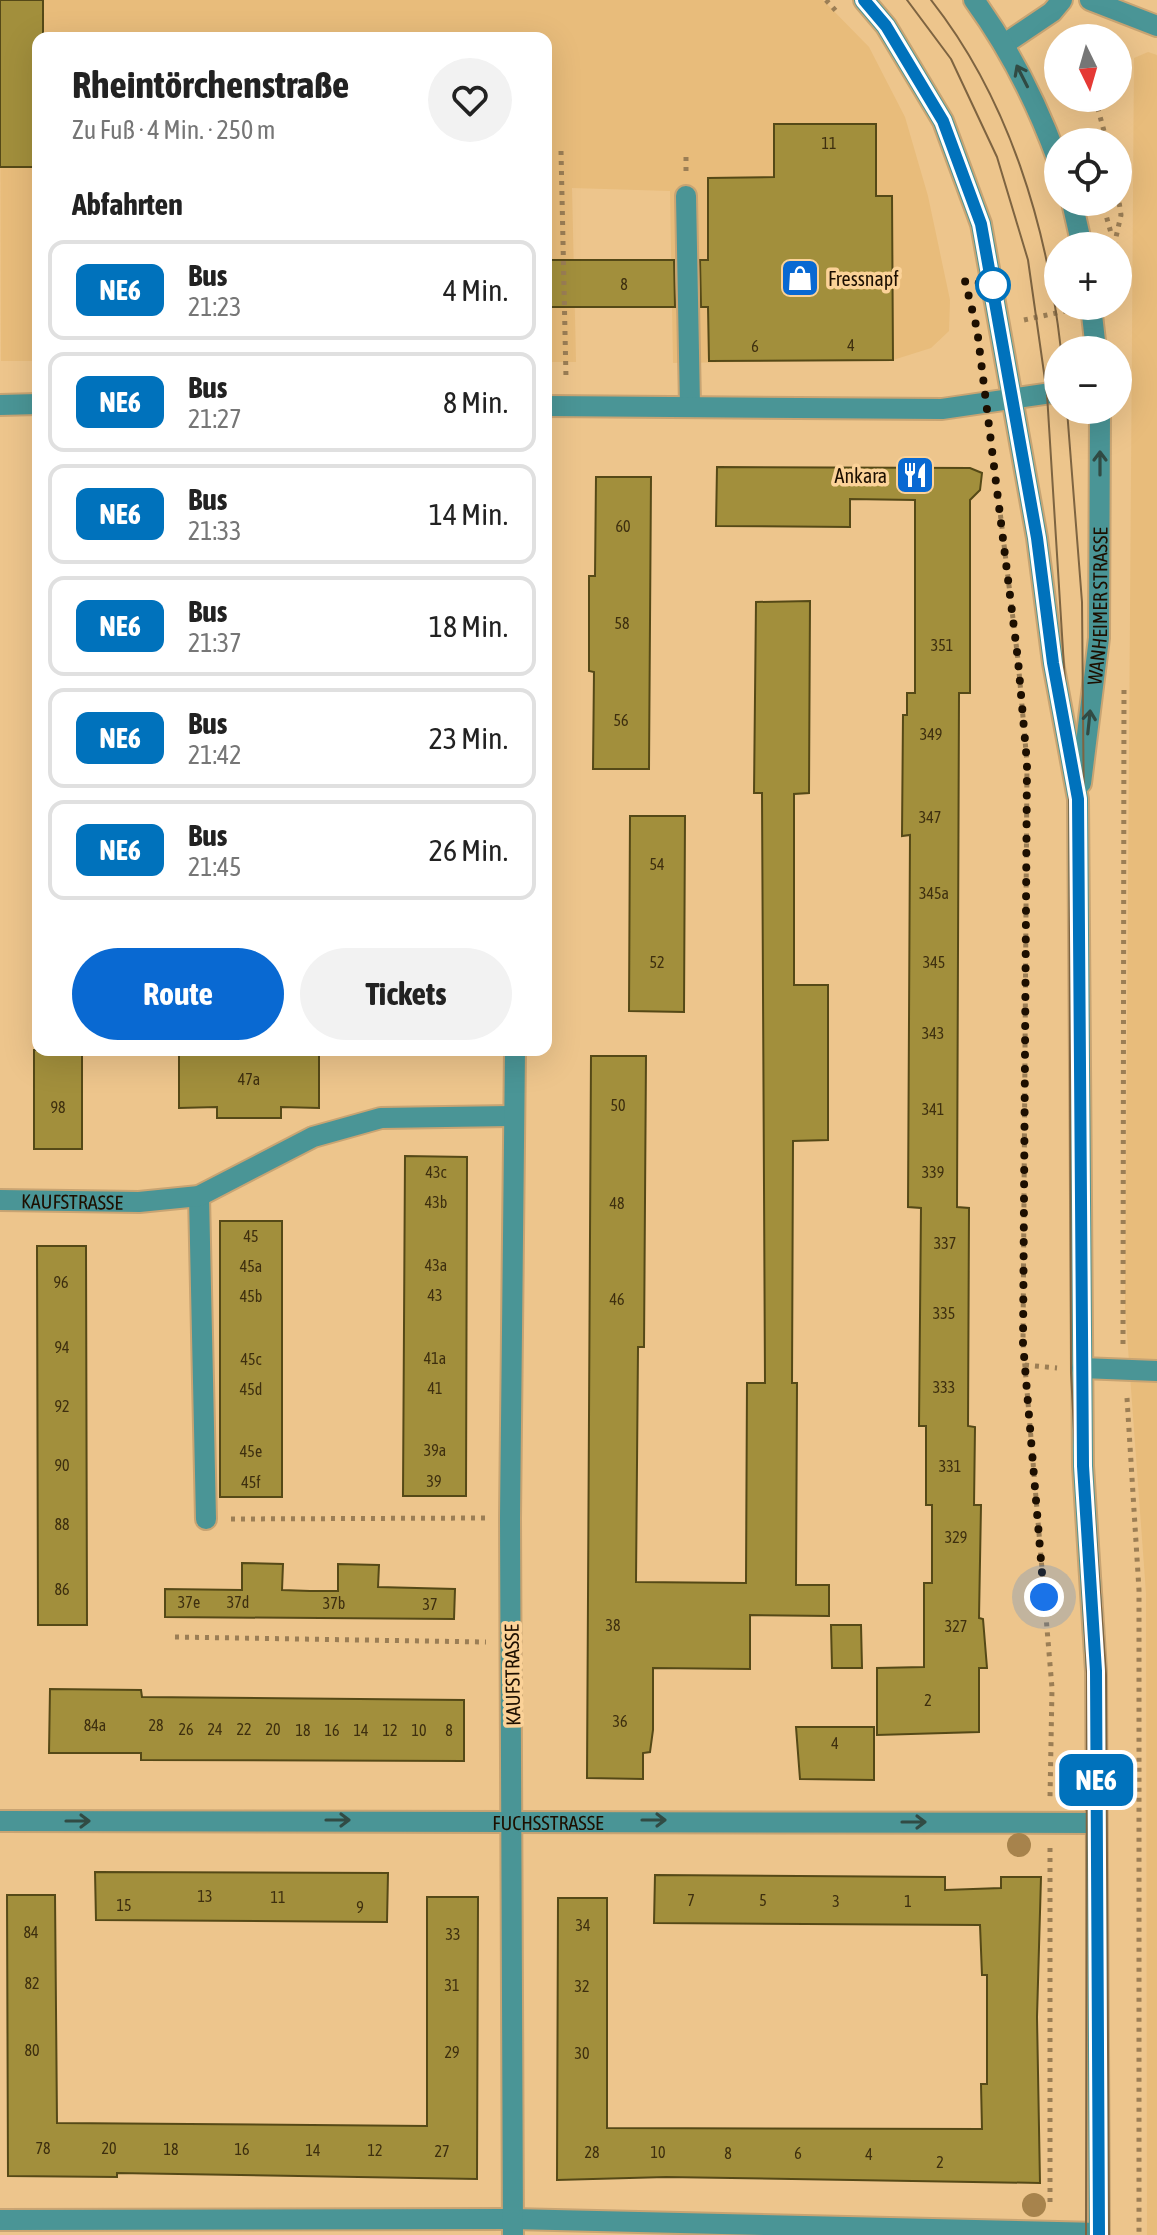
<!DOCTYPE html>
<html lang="de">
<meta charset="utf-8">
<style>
:root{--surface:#fff;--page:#f2f2f2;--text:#222;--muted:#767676;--line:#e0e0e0;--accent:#0969d2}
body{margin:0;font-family:"Asap Condensed",sans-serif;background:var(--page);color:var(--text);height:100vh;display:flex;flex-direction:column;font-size:30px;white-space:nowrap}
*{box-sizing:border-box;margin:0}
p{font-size:26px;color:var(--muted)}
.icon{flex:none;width:44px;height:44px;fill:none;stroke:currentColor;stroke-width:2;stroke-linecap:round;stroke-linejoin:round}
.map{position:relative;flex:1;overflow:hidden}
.drawer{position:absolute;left:32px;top:32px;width:520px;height:1024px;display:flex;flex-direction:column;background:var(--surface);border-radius:16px;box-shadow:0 8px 32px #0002}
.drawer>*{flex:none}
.badge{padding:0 16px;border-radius:12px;font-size:28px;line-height:52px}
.needle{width:52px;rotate:175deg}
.controls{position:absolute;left:1044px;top:24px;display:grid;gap:16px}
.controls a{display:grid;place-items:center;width:88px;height:88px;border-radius:50%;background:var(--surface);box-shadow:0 8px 32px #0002;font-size:40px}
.you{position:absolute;width:40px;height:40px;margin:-20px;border:6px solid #fff;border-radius:50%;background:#1a73e8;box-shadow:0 0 0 12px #1a73e833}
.map>.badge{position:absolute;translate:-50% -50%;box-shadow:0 0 0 4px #fff}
h2{padding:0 40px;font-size:30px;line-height:72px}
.round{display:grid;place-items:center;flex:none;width:84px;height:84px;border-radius:42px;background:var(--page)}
.overview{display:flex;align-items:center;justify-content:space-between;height:136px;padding:0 40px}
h1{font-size:38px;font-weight:700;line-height:60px}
.cta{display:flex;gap:16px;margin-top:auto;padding:16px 40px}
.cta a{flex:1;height:92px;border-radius:48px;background:var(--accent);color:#fff;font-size:32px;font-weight:700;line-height:92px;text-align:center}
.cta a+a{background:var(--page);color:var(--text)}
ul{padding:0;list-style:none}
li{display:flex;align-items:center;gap:24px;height:100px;margin:0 16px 12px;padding:0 24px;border:4px solid var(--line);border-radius:16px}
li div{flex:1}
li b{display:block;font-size:30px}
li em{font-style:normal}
li .badge{min-width:88px;font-weight:700;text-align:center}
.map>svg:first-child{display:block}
</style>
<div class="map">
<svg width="1157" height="2235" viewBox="0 0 1157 2235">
<rect width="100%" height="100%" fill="#edc58c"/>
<!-- built -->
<g fill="#e8bc7b">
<polygon points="0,0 823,0 869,47 905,117 928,196 950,300 949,331 931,348 893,360 673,363 670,191 572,188 576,362 546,362 546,38 38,38 38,361 1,361"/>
<polygon points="1148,52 1157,55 1157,2235 1147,2235 1146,1593 1125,1307 1134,58"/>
</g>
<!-- building -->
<g fill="#a28f3c" stroke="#554917" stroke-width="2">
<polygon points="0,0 43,0 43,38 38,38 38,167 0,167"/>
<polygon points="774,124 876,124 876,196 892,196 893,360 709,361 708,307 701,307 700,260 708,260 708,178 774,177"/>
<polygon points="546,260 674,260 675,307 546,307"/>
<polygon points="717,467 970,468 982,473 980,490 970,500 970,693 959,693 957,1207 969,1208 968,1426 975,1427 974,1505 981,1505 979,1618 983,1619 987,1668 979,1668 979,1732 877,1735 877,1668 924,1667 924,1583 932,1583 932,1505 926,1505 926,1426 919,1426 921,1208 908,1207 910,835 902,836 903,715 907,715 907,693 915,693 915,500 850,499 850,527 716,526"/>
<polygon points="596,477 651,477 649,769 593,769 594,672 589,671 589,576 595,576"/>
<polygon points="810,601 809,793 794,794 794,985 828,985 828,1140 793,1141 792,1383 797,1383 796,1585 829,1585 829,1616 750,1615 750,1669 653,1668 653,1730 650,1752 643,1753 643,1779 587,1778 591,1056 646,1056 644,1347 638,1347 636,1582 746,1583 747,1383 765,1383 762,793 754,793 756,602"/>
<polygon points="630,816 685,816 684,1012 629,1011"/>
<rect x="34" y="1050" width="48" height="99"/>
<polygon points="179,1050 319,1050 319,1108 281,1107 281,1118 217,1118 217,1107 179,1108"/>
<polygon points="405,1156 467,1157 466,1496 403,1496"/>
<rect x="220" y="1221" width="62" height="276"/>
<polygon points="37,1246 86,1246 87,1625 38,1625"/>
<polygon points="242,1563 283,1564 282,1590 310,1591 338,1591 338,1564 379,1565 378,1587 455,1589 454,1619 165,1617 165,1589 242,1590"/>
<polygon points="831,1625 861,1625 862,1668 832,1668"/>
<polygon points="50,1689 141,1690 142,1697 464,1700 464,1761 141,1760 141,1753 49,1753"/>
<polygon points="796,1727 874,1727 874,1780 800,1779"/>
<polygon points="95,1872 388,1873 387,1922 96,1920"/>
<polygon points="655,1875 945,1877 945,1890 1001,1888 1001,1877 1041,1877 1037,2017 1040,2183 666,2177 557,2180 558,1898 607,1898 607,2128 982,2129 981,2084 987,2084 987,1975 982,1975 980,1925 654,1923"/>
<polygon points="7,1895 55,1895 57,2123 427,2126 427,1897 478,1897 477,2179 117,2173 117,2177 8,2176"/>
</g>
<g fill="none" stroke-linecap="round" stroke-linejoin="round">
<defs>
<g id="service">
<polyline points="199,1196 206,1519"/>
<path id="s1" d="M0,1200L139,1202L199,1196L313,1137L381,1118L512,1116"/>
<polyline points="1082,1368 1157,1371"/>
</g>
<g id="minor">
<polyline points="1090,0 1157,26"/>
<polyline points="1006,43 1052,12 1062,0"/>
<polyline points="686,196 690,406"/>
<polyline points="0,405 38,404"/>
<polyline points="546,406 942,409 1058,392"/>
<path id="s2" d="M0,1821L1095,1823"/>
<polyline points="0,2220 513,2219 1099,2233"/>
<polyline points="513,2235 510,1518 515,1050"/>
</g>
<g id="tertiary">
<polyline points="864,0 886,26 943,121 981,224 1037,538 1053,663 1078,799 1083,1466 1096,1671 1099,2235"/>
<path d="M974,0C1011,51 1037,103 1058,161"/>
<polyline points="1072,202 1082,246"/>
<polyline points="1091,306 1096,350"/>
<path id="s3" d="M1081,783L1099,638L1100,410"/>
</g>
</defs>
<!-- service casing -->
<use href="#service" stroke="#c8a473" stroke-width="24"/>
<!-- minor casing -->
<use href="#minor" stroke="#c8a473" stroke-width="24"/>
<!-- tertiary casing -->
<use href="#tertiary" stroke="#c8a473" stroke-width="24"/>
<!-- path -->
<g stroke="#9b7e55" stroke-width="5" stroke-dasharray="4 6" stroke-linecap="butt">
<polyline points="826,0 837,12"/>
<polyline points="1095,98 1107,142"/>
<polyline points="561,151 566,378"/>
<polyline points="686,171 686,151"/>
<polyline points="1104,208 1111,233"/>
<polyline points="1114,246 1121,215 1118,195"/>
<polyline points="1118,281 1120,296"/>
<polyline points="1024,320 1065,311"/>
<polyline points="1123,358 1125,396"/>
<polyline points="998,495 1018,660 1027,763 1023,1343 1052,1688 1050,1798"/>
<polyline points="1123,1344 1124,690"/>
<polyline points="1025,1365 1057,1368"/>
<polyline points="1127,1398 1139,1590 1139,2235"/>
<polyline points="231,1519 485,1518"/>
<polyline points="175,1637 486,1642"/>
<polyline points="1050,1848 1050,2206"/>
</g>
<!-- service -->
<use href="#service" stroke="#4a9596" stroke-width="20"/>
<!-- minor -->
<use href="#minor" stroke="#4a9596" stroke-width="20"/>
<!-- tertiary -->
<use href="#tertiary" stroke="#4a9596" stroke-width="20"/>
<!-- tram -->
<g stroke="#7e6441" stroke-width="2">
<polyline points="907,0 951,59 997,157 1028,260 1047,394 1069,747 1071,1373 1087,1673 1086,2235"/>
<path d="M931,0C1009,99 1047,226 1061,350"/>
<polyline points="1067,410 1082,602 1089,1368 1091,1468 1106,1675 1109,2235"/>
</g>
</g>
<!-- trees -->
<g fill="#a7834c">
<circle cx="1019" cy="1845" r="12"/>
<circle cx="1034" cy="2205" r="12"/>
</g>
<!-- one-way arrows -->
<defs><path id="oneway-shaft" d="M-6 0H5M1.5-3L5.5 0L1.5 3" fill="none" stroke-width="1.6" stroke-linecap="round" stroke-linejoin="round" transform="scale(2)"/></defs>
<g stroke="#314b44">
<use href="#oneway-shaft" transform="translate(1022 76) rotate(-117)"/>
<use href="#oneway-shaft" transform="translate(1100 463) rotate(-90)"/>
<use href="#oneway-shaft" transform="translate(1089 722) rotate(-84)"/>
<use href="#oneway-shaft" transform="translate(338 1820)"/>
<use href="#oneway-shaft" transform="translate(654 1820)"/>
<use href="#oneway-shaft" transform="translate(78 1821)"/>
<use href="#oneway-shaft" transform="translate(914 1822)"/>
</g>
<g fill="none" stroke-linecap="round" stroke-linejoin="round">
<defs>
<polyline id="line" points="864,0 886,26 943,121 981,224 1037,538 1053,663 1078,799 1083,1466 1096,1671 1099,2235"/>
</defs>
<!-- line casing -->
<use href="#line" stroke="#fff" stroke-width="18"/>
<!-- line -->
<use href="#line" stroke="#0072bc" stroke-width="12"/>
<!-- walk -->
<polyline stroke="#1d0f00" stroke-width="8" stroke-dasharray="0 14.4" points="993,285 965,281 977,329 1018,660 1027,763 1023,1343 1044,1597"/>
</g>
<!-- icons -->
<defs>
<symbol id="shop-square" viewBox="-11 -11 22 22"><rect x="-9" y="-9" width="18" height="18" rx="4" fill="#0969d2" stroke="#fbd298"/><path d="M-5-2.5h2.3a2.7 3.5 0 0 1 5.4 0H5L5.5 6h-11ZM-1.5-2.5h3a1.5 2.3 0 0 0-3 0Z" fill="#fff"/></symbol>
<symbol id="restaurant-square" viewBox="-11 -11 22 22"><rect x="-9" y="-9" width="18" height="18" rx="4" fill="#0969d2" stroke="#fbd298"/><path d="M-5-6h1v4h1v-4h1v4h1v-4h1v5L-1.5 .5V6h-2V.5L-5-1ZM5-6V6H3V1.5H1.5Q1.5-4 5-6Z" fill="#fff"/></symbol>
</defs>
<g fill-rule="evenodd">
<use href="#shop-square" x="778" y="256" width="44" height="44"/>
<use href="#restaurant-square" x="893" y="453" width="44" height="44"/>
</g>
<!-- markers -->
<circle fill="#fff" stroke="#0072bc" stroke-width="4" cx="993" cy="285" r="16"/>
<g text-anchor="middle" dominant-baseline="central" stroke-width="7" stroke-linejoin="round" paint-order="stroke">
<!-- number labels -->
<g font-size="16" fill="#3e2f0f">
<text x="829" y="143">11</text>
<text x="624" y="284">8</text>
<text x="851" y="345">4</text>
<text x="755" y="346">6</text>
<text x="623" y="526">60</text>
<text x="622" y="623">58</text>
<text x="942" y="645">351</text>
<text x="621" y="720">56</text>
<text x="931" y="734">349</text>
<text x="930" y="817">347</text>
<text x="657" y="864">54</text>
<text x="934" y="893">345a</text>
<text x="657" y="962">52</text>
<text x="934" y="962">345</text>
<text x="933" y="1033">343</text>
<text x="249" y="1079">47a</text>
<text x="618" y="1105">50</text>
<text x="58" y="1107">98</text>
<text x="933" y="1109">341</text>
<text x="436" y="1172">43c</text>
<text x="933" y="1172">339</text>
<text x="436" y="1202">43b</text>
<text x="617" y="1203">48</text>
<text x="251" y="1236">45</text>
<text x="945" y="1243">337</text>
<text x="436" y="1265">43a</text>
<text x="251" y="1266">45a</text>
<text x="61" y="1282">96</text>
<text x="435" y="1295">43</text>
<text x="251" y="1296">45b</text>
<text x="617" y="1299">46</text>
<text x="944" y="1313">335</text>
<text x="62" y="1347">94</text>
<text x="435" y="1358">41a</text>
<text x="251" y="1359">45c</text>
<text x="944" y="1387">333</text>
<text x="435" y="1388">41</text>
<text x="251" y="1389">45d</text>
<text x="62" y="1406">92</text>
<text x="435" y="1450">39a</text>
<text x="251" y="1451">45e</text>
<text x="62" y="1465">90</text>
<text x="950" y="1466">331</text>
<text x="434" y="1481">39</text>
<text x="251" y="1482">45f</text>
<text x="62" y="1524">88</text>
<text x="956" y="1537">329</text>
<text x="62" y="1589">86</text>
<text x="189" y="1602">37e</text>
<text x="238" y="1602">37d</text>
<text x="334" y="1603">37b</text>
<text x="430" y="1604">37</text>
<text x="613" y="1625">38</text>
<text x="956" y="1626">327</text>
<text x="928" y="1700">2</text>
<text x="620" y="1721">36</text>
<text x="95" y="1725">84a</text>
<text x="156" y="1725">28</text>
<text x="186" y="1729">26</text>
<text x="215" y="1729">24</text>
<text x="244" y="1729">22</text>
<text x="273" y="1729">20</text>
<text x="303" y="1730">18</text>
<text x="332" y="1730">16</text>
<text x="361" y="1730">14</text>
<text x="390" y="1730">12</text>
<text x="419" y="1730">10</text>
<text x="449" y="1730">8</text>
<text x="835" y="1743">4</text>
<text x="205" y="1896">13</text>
<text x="278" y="1897">11</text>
<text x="691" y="1900">7</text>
<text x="763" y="1900">5</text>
<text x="836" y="1901">3</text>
<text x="908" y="1901">1</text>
<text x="124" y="1905">15</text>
<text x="360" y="1907">9</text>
<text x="583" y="1925">34</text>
<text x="31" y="1932">84</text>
<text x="453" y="1934">33</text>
<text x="32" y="1983">82</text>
<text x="452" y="1985">31</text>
<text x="582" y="1986">32</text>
<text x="32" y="2050">80</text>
<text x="452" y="2052">29</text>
<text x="582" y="2053">30</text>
<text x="43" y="2148">78</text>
<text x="109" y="2148">20</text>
<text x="171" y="2149">18</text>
<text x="242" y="2149">16</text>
<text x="313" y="2150">14</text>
<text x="375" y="2150">12</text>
<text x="442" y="2151">27</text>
<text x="592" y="2152">28</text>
<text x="658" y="2152">10</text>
<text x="728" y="2153">8</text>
<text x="798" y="2153">6</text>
<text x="869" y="2154">4</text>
<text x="940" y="2162">2</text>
</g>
<!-- poi labels -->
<g font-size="20" fill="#1d0f00" stroke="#fbd298" text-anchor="start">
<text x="828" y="278">Fressnapf</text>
<text x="887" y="475" text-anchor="end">Ankara</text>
</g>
<!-- street labels -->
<g font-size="20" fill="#1d0f00" stroke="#fbd298">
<text stroke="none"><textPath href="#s3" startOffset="178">WANHEIMER STRASSE</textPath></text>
<text stroke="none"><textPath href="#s1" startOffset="72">KAUFSTRASSE</textPath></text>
<text transform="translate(512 1675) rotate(-91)">KAUFSTRASSE</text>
<text stroke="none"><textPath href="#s2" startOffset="548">FUCHSSTRASSE</textPath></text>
</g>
</g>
</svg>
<div class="controls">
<a><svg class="needle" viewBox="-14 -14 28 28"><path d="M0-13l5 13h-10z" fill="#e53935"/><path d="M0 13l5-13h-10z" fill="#767676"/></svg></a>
<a><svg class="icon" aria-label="locate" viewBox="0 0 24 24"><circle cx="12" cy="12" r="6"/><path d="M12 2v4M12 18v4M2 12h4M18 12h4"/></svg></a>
<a>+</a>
<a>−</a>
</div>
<div class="you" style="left:1044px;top:1597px"></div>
<b class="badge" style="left:1096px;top:1780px;background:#0072bc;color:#fff">NE6</b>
<section class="drawer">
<div class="overview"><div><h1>Rheintörchenstraße</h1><p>Zu Fuß · 4 Min. · 250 m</p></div><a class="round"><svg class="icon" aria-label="heart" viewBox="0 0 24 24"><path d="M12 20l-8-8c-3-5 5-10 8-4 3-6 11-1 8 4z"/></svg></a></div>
<h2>Abfahrten</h2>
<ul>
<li><span class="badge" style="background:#0072bc;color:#fff">NE6</span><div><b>Bus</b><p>21:23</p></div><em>4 Min.</em></li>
<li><span class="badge" style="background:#0072bc;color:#fff">NE6</span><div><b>Bus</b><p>21:27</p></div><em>8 Min.</em></li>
<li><span class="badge" style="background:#0072bc;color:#fff">NE6</span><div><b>Bus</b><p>21:33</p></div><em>14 Min.</em></li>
<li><span class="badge" style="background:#0072bc;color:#fff">NE6</span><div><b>Bus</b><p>21:37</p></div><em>18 Min.</em></li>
<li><span class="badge" style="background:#0072bc;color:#fff">NE6</span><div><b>Bus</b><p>21:42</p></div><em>23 Min.</em></li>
<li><span class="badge" style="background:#0072bc;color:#fff">NE6</span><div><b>Bus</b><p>21:45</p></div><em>26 Min.</em></li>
</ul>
<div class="cta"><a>Route</a><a>Tickets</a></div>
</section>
</div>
